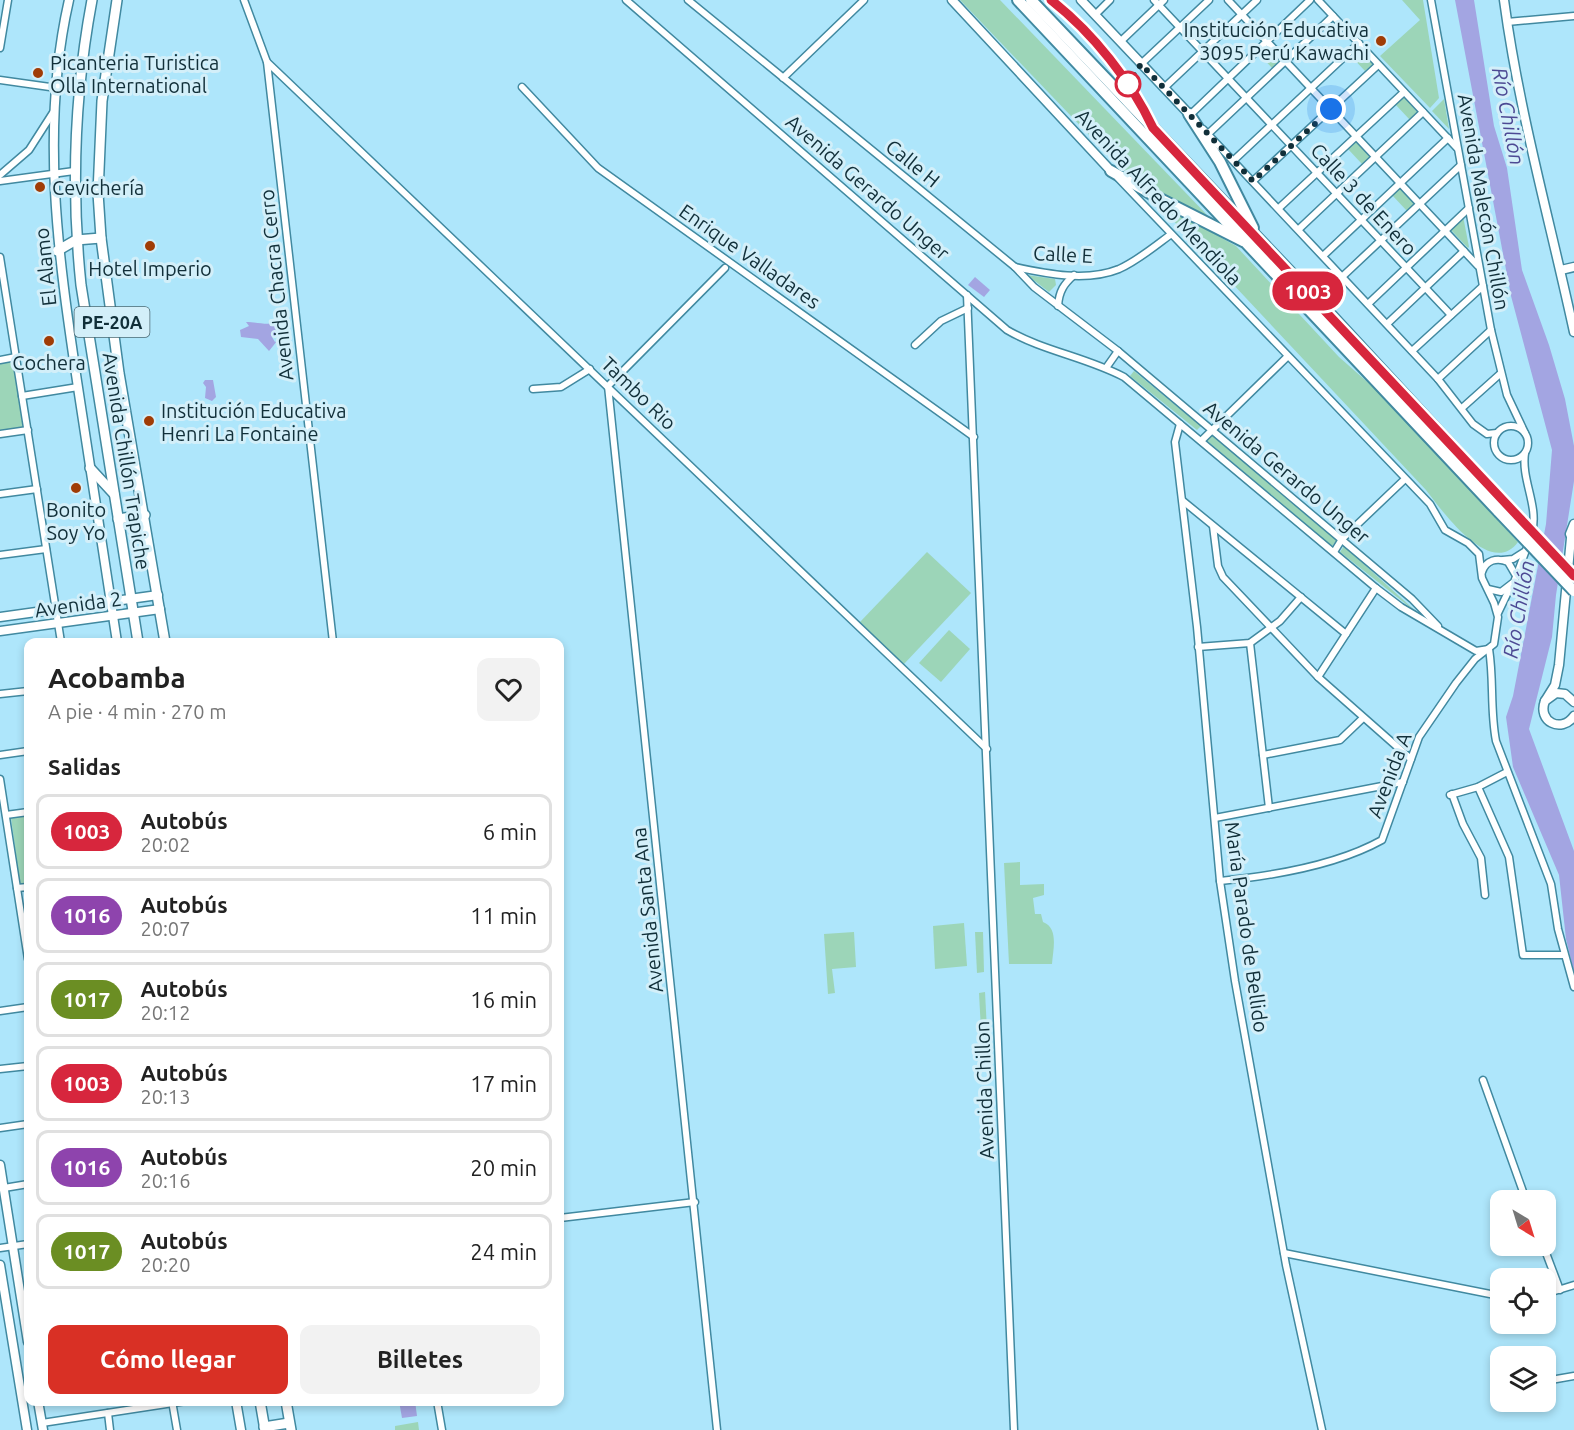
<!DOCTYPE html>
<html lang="es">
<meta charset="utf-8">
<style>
:root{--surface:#fff;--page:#f2f2f2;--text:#222;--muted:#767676;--line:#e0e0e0;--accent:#d93025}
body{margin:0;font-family:Ubuntu,sans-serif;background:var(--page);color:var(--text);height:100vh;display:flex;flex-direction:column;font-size:22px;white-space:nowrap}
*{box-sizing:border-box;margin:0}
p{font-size:20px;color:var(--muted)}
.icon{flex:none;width:33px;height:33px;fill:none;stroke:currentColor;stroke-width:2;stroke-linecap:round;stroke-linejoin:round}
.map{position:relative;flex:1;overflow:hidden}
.drawer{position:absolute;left:24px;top:638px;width:540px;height:768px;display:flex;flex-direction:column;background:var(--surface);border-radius:12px;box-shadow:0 3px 9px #0003}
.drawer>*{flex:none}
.badge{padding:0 12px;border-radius:20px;font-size:21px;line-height:39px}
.needle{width:39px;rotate:142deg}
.buttons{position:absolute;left:1490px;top:1190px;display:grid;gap:12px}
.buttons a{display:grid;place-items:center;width:66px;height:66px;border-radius:12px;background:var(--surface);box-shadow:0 3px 9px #0003;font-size:30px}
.you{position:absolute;width:30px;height:30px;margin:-15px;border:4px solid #fff;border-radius:50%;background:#1a73e8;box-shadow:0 0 0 9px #1a73e833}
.map>.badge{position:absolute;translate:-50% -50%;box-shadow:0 0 0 3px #fff}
h2{padding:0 24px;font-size:22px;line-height:54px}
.round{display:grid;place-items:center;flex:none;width:63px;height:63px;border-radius:12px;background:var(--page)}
.overview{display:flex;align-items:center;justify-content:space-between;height:102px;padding:0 24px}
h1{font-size:28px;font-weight:600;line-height:45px}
.cta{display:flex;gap:12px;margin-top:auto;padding:12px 24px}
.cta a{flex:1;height:69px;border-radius:12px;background:var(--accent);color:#fff;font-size:24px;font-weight:600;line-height:69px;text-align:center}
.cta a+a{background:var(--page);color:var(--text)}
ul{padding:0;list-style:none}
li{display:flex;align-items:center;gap:18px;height:75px;margin:0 12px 9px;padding:0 12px;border:3px solid var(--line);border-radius:12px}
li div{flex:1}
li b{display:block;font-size:22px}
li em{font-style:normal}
li .badge{min-width:66px;font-weight:700;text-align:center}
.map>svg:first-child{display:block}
</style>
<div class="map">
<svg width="1574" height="1430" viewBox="0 0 1574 1430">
<rect width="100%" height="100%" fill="#aee6fb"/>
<!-- green -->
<g fill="#9cd5b8">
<polygon points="960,0 1000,0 1209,217 1135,183"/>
<polygon points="1402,0 1423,0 1439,98 1430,108 1380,56 1420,20"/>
<polygon points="1267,47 1280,61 1272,68 1260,55"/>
<polygon points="1358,48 1373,64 1365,71 1350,55"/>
<polygon points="1403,96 1418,113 1410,120 1395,104"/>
<polygon points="1444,99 1449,129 1432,111"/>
<polygon points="1356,140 1371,156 1362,164 1347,148"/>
<polygon points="1400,187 1415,204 1407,211 1392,195"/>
<path d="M1154,200L1236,246L1339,357L1389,401L1518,542C1491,579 1442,511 1426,490Z"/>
<polygon points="1463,216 1469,247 1468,248 1450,229"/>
<polygon points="1027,275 1055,279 1056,285 1049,292"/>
<polygon points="13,361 23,428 0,431 0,363"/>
<polygon points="1134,371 1201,426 1197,430 1130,376"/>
<polygon points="1210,434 1337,540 1332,546 1205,439"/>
<polygon points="1344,546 1421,616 1340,552"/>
<polygon points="927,552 971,593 904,664 860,622"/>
<polygon points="949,630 970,649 941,682 919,663"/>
<polygon points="28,816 28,883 20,884 11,818"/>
<path d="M1020,862V885L1044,884V895L1033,898L1035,914H1041L1043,922C1059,928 1053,950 1052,964H1009L1004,863Z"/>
<polygon points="964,923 967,966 935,969 933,926"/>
<polygon points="854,932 856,967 832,969 835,993 828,994 824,934"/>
<polygon points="975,932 983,932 984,972 977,973"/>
<polygon points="985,992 987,1030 981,1030 979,993"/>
<polygon points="418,1422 419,1430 395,1430 395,1426"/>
</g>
<!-- water -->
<g fill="#a3a5e2">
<polygon points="1455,0 1474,0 1494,126 1507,168 1522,270 1549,345 1565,399 1574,446 1574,481 1556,595 1552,637 1529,729 1574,851 1574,972 1566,939 1559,875 1513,767 1506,717 1513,696 1546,524 1552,450 1511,296"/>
<polygon points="975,277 990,290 984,297 968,285"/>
<path d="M246,322C258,322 264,325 276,323L278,334L272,337L275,342L277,341L269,351L258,339L241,337L240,330L249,326Z"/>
<polygon points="205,380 213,380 216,397 212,401 205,398 206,387 203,383"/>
<polygon points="399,1401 415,1401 417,1416 402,1418"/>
</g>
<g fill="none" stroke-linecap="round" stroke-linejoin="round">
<defs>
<g id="street">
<polyline points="244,0 267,62 333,642"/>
<path d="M626,0L1007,330C1043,351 1086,357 1124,377L1376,588L1401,607L1476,651L1489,649"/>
<polyline points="688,0 1015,267 1034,287 1118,351 1412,599 1438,626"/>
<polyline points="1154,0 1451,315"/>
<polyline points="1228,0 1478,266"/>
<polyline points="1318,0 1457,148"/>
<polyline points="1431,0 1491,330 1507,395 1525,433"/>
<polyline points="1095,15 1110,0"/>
<polyline points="1507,22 1574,16"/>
<polyline points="1120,42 1164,0"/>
<polyline points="0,48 8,0"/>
<polyline points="267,62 987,749"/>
<polyline points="1141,64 1209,0"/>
<polyline points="783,78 864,0"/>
<polyline points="0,80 57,88"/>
<polyline points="522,87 598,168 974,437"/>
<polyline points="1164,88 1257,0"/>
<polyline points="1190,115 1310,0"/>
<polyline points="1203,129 1438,379 1473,424 1487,434 1497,433"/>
<polyline points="1208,134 1333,16"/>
<polyline points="1234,160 1359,43"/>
<polyline points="0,175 29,150 54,111"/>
<path d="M1118,178L1430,504L1445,530L1468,543L1479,554L1482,578L1494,603L1498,617L1494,644L1475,659L1456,683L1419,737L1382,840C1337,865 1272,876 1220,881"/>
<polyline points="0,181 74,171"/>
<polyline points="1253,181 1378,65"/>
<polyline points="1279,208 1404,92"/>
<polyline points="1299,229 1423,112"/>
<polyline points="1323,256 1448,138"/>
<polyline points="0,257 61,642"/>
<path d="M1015,267C1047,274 1087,282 1119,269C1137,261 1154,247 1170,235"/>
<polyline points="1343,276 1461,165"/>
<polyline points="967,295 1014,1430"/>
<polyline points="1368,304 1469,208"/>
<path d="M1058,306C1059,291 1064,284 1074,275"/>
<polyline points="1387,324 1464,251"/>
<polyline points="915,345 941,321 968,308"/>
<polyline points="1412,351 1483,286"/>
<polyline points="0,360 16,357"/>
<polyline points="1106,368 1118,351"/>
<polyline points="1438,379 1491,330"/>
<polyline points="533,389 561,387 590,369"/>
<polyline points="22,396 78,387"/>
<polyline points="1462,408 1500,374"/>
<polyline points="1180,424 1175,442 1197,627 1220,881 1235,981 1286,1265 1322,1430"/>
<circle cx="1511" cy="443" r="17"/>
<polyline points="0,434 28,430"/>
<polyline points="1201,441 1287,357"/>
<path d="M1525,453C1521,480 1539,506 1532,532"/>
<polyline points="0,494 37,489"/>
<polyline points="1183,501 1346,634"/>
<polyline points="1213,526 1218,566 1223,577 1318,677 1411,759"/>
<polyline points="1334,552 1342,539 1405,479"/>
<polyline points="0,555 46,549"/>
<polyline points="1503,560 1513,559 1524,552"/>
<path d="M1482,572C1486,560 1497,557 1508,562L1515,574"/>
<polyline points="1488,589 1501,592 1514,582 1529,542"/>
<polyline points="1498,613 1509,590"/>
<polyline points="1250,643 1269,808"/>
<polyline points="1198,647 1250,643 1280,621 1301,597"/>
<path d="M1489,649C1494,680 1490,710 1496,741L1551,884L1558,929L1574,987"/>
<polyline points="1318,677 1376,588"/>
<polyline points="0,694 28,691"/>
<polyline points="0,755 28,751"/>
<polyline points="1263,755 1340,740 1363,718"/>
<polyline points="0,779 28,959"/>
<polyline points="1478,787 1509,857 1523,955 1564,955"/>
<polyline points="1452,794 1463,824 1481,858 1485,895"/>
<polyline points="1450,795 1478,787 1507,772"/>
<polyline points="6,815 28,812"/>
<polyline points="1215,818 1403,782"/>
<polyline points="17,888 28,887"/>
<polyline points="0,1011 28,1007"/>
<polyline points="0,1069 28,1066"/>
<polyline points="1483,1080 1526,1200"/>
<polyline points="0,1128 28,1124"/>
<polyline points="4,1188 28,1184"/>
<polyline points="560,1218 695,1202"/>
<polyline points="1543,1245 1560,1290"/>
<polyline points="0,1248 28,1244"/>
<polyline points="1284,1253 1500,1296"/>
<polyline points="1545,1294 1574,1285"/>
<polyline points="1545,1381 1574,1376"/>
<polyline points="172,1401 177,1430"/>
<polyline points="437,1401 442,1430"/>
<polyline points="108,1413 110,1430"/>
<polyline points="42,1423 186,1401"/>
<polyline points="717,1430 608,386 725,268"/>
</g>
<g id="secondary">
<path d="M69,0C40,127 58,254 77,381C90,468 103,555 117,642"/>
<polyline points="952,0 1111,171"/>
<polyline points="1081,0 1189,114"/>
<path d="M1504,0C1519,112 1550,221 1574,332"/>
<polyline points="1561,270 1574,267"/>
<polyline points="1573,541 1570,534 1574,524"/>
<polyline points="0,617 158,595"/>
<polyline points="0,631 160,609"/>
<polyline points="1545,701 1555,685 1559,665 1571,538"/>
<path d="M1574,702L1565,694L1556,693L1545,701C1537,721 1561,734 1574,716"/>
<polyline points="0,1165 28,1342"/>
<polyline points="0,1265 27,1430"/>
<polyline points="38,1401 43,1430"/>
<polyline points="236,1401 241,1430"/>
</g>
<g id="primary">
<path d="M92,0C74,96 71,189 81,285L138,642"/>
<polyline points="117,0 102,101 98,193 101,238 119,373 165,642"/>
<polyline points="57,251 76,240 101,238"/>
<polyline points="90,468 114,494"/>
<polyline points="118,519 145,515"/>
<polyline points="260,1401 265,1430"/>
<polyline points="286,1401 291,1430"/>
<polyline points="264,1427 289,1423"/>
</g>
<g id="highway">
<polyline points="1018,0 1499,512"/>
<polyline points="1031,0 1327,311 1506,505"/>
<polyline points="1189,114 1220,162 1253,228"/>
<polyline points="1111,171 1162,200 1243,241"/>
</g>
</defs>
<!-- street casing -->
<use href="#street" stroke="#4189a0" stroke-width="9"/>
<!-- secondary casing -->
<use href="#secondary" stroke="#4189a0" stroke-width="11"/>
<!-- primary casing -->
<use href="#primary" stroke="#4189a0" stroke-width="12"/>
<!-- highway casing -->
<use href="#highway" stroke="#4189a0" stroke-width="14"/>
<!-- street -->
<use href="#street" stroke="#fff" stroke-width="6"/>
<!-- secondary -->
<use href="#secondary" stroke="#fff" stroke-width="8"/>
<!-- primary -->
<use href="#primary" stroke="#fff" stroke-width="9"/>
<!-- highway -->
<use href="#highway" stroke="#fff" stroke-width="10"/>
<defs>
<g id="highway-bridge">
<polyline points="1506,505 1574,576"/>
<polyline points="1499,512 1574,591"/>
</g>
</defs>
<!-- highway-bridge casing -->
<use href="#highway-bridge" stroke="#4189a0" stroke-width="14" stroke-linecap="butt"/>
<!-- highway-bridge -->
<use href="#highway-bridge" stroke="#fff" stroke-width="10"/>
</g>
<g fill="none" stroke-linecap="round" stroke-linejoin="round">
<defs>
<path id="line" d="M1051,0C1093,33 1131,81 1153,128L1574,576"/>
</defs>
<!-- line casing -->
<use href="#line" stroke="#fff" stroke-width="14"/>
<!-- line -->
<use href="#line" stroke="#d7263d" stroke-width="9"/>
<!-- walk -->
<polyline stroke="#112f39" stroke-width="6" stroke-dasharray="0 10.8" points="1128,84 1141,64 1253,181 1331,109"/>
</g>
<!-- markers -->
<g fill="#a03c06" stroke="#d3eff9" stroke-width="2">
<circle cx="1381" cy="41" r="6"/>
<circle cx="38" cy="73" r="6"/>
<circle cx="40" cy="187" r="6"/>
<circle cx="150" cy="246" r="6"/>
<circle cx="49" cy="341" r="6"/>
<circle cx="149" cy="421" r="6"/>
<circle cx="76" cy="488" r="6"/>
</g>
<circle fill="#fff" stroke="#d7263d" stroke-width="3" cx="1128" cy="84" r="12"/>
<g text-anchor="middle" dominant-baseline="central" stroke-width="6" stroke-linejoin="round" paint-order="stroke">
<!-- shield labels -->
<rect fill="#d3eff9" stroke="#4b6973" stroke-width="1.5" x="74.5" y="307" width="75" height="30" rx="4.5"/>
<g font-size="18" font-weight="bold" fill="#112f39">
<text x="112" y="322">PE-20A</text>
</g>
<!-- poi labels -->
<g font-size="20" fill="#112f39" stroke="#d3eff9" text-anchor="start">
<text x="1369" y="29" text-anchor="end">Institución Educativa<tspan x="1369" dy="23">3095 Perú Kawachi</tspan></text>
<text x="50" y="62">Picanteria Turistica<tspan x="50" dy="23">Olla International</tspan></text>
<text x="52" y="187">Cevichería</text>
<text x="150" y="268" text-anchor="middle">Hotel Imperio</text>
<text x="49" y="362" text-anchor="middle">Cochera</text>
<text x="161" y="410">Institución Educativa<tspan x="161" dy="23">Henri La Fontaine</tspan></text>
<text x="76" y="509" text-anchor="middle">Bonito<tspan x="76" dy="23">Soy Yo</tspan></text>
</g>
<!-- street labels -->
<g font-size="20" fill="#112f39" stroke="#d3eff9">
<text transform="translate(913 163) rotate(39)">Calle H</text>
<text transform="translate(868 187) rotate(41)">Avenida Gerardo Unger</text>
<text transform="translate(1159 197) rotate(47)">Avenida Alfredo Mendiola</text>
<text transform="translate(1364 199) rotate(47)">Calle 3 de Enero</text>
<text transform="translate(1484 202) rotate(80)">Avenida Malecón Chillón</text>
<text transform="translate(1063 254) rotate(3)">Calle E</text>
<text transform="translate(750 256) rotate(35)">Enrique Valladares</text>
<text transform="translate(45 267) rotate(-96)">El Alamo</text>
<text transform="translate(276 285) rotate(-96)">Avenida Chacra Cerro</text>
<text transform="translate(639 393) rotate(44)">Tambo Rio</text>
<text transform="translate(127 461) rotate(81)">Avenida Chillón Trapiche</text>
<text transform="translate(1287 472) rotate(40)">Avenida Gerardo Unger</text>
<text transform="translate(78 604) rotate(-8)">Avenida 2</text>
<text transform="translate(1389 775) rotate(-69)">Avenida A</text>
<text transform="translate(647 910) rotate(-96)">Avenida Santa Ana</text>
<text transform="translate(1247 927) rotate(82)">María Parado de Bellido</text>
<text transform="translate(984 1090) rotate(-92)">Avenida Chillon</text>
</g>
<!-- water labels -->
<g font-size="21" font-style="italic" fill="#4d4a94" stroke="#d3eff9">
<text transform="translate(1509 116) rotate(79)">Río Chillón</text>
<text transform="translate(1518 609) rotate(-80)">Río Chillón</text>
</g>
</g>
</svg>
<div class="buttons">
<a><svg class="needle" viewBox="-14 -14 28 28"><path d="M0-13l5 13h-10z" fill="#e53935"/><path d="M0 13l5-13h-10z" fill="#767676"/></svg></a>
<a><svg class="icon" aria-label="locate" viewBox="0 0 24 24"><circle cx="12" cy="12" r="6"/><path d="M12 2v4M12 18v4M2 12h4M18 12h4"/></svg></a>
<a><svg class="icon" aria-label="layers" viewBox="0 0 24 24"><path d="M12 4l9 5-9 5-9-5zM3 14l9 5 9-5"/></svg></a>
</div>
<div class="you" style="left:1331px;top:109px"></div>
<b class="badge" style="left:1308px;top:291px;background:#d7263d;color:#fff">1003</b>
<section class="drawer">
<div class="overview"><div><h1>Acobamba</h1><p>A pie · 4 min · 270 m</p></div><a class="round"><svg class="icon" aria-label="heart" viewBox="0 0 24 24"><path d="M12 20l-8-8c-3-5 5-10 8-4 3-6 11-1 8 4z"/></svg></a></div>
<h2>Salidas</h2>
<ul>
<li><span class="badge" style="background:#d7263d;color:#fff">1003</span><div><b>Autobús</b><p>20:02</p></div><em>6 min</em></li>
<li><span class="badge" style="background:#8e44ad;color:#fff">1016</span><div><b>Autobús</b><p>20:07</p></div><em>11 min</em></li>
<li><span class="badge" style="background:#6b8e23;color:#fff">1017</span><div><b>Autobús</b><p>20:12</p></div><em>16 min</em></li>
<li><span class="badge" style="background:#d7263d;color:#fff">1003</span><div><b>Autobús</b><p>20:13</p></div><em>17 min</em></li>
<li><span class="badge" style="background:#8e44ad;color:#fff">1016</span><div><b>Autobús</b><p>20:16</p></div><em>20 min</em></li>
<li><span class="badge" style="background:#6b8e23;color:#fff">1017</span><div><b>Autobús</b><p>20:20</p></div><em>24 min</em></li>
</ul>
<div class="cta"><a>Cómo llegar</a><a>Billetes</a></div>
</section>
</div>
